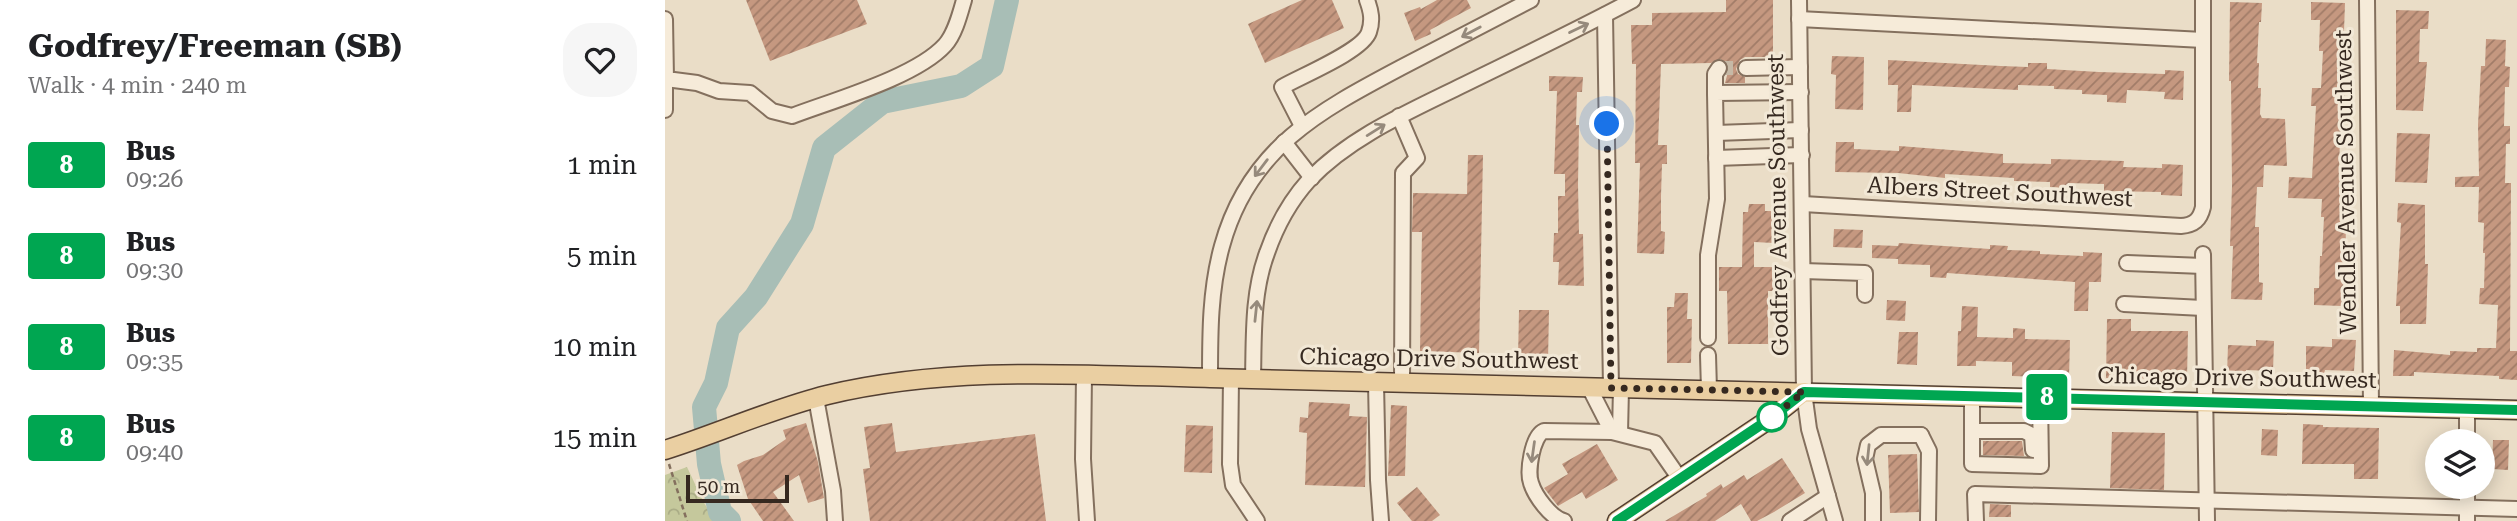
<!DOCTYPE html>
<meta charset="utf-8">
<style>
:root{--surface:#fff;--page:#f6f6f6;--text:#202124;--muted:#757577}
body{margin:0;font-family:"Roboto Serif",serif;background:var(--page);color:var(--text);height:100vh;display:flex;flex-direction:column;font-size:26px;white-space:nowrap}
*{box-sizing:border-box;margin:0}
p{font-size:23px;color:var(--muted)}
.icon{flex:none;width:38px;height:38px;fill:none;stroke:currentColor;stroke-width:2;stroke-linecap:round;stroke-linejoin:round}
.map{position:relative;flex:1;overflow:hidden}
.side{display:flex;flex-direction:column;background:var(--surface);width:665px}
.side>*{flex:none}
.badge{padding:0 14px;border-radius:5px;font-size:24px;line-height:46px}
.tools{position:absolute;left:1760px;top:429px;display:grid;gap:14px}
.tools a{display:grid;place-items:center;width:70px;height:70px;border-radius:50%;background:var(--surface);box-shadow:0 4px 18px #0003;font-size:35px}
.scale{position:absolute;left:21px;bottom:18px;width:103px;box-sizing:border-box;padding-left:7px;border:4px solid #362920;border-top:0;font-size:19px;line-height:24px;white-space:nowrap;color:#362920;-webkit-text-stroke:5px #f2e8d6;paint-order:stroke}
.you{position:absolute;width:35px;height:35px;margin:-18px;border:5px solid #fff;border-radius:50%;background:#1a73e8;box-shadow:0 0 0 10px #1a73e833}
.map>.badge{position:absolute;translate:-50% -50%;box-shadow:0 0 0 4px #fff}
.round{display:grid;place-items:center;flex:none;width:74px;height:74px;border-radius:28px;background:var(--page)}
.summary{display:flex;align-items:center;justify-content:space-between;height:119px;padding:0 28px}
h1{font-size:33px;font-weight:700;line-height:52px}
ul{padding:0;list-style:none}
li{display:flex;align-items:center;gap:21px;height:91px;padding:0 28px}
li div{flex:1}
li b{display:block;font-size:26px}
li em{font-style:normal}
li .badge{min-width:77px;font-weight:700;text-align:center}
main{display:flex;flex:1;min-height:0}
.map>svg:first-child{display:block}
</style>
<main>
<section class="side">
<div class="summary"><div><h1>Godfrey/Freeman (SB)</h1><p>Walk · 4 min · 240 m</p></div><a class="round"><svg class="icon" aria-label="heart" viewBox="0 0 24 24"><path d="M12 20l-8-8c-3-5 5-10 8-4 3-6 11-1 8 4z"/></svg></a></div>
<ul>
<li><span class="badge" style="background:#00a651;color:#fff">8</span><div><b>Bus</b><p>09:26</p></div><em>1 min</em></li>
<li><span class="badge" style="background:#00a651;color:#fff">8</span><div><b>Bus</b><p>09:30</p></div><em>5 min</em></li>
<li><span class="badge" style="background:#00a651;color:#fff">8</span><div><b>Bus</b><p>09:35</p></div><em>10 min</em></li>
<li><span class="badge" style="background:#00a651;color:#fff">8</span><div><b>Bus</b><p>09:40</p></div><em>15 min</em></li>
</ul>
</section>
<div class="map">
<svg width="1852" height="521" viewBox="0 0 1852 521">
<defs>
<pattern id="park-crowns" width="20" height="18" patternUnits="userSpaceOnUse" patternTransform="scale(1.75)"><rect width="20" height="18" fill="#c5c89c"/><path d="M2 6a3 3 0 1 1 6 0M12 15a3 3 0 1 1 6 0" fill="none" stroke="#aaac86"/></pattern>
<pattern id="building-hatch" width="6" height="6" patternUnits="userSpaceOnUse" patternTransform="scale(1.75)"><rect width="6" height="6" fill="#c59880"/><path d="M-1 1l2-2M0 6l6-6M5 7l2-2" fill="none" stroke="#a17c68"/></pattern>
</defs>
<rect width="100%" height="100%" fill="#eaddc7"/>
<!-- park -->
<polygon fill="url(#park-crowns)" points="22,467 38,501 50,521 0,521 0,475"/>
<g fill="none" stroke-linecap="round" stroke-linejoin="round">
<!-- river -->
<polyline stroke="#a8beb6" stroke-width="24" points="64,521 55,512 44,464 39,407 51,383 63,328 91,297 137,224 159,148 217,102 296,86 327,66 342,0"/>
</g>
<!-- building -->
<g fill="url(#building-hatch)">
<polygon points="81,0 192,0 202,24 105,61"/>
<polygon points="637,0 667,0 679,28 600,63 583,24"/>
<polygon points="772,0 802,0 806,8 765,30 766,34 750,41 739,13 755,7 756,9"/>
<polygon points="1061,0 1108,0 1108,57 1080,57 1075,60 1071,69 1073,74 1080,77 1080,83 1060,83 1064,68 1062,63 1055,59 1046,63 996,64 993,145 1002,145 1002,164 997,164 996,196 996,231 1000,232 999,254 972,253 975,163 970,163 971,64 967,64 966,25 987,25 987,13 1061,12"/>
<polygon points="1565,2 1597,3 1596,22 1594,22 1592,63 1594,63 1593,88 1596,88 1595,114 1597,118 1620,119 1622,166 1599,165 1598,187 1592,187 1590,227 1594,227 1594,282 1598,283 1597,300 1566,299 1568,246 1565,246 1567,186 1566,81 1564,81"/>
<polygon points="1646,2 1680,3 1677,89 1680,89 1680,116 1679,135 1675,135 1674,172 1680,172 1681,257 1677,306 1649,305 1649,288 1654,288 1655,256 1657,256 1659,217 1656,217 1657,199 1623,198 1624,177 1647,178 1651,106 1646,106 1647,88 1656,88 1658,51 1654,51 1655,20 1646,20"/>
<polygon points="1731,10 1764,11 1763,29 1755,29 1754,62 1762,62 1758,111 1731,110"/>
<polygon points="1821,39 1841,40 1840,66 1845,67 1844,87 1840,87 1839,126 1845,126 1845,144 1841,144 1840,183 1846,183 1845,351 1852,351 1852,380 1834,379 1834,376 1749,372 1749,376 1728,376 1729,350 1785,355 1785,351 1812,352 1812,348 1831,348 1833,305 1814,304 1815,288 1819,288 1820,253 1818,253 1819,223 1813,222 1814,187 1790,187 1790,177 1814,176 1813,125 1816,66 1820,66"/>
<polygon points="1167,56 1199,57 1198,110 1170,109 1171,75 1166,74"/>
<polygon points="1223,60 1336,66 1363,67 1363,63 1382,63 1382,69 1434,72 1500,74 1500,70 1519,71 1518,100 1499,99 1500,92 1462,90 1461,103 1442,102 1442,95 1417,94 1417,90 1389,89 1389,86 1353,85 1353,90 1247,85 1246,112 1232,112 1233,85 1223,85"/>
<polygon points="884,76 918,77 917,92 912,92 911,125 914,125 913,184 914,234 918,234 919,286 893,285 894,262 888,262 889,233 893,233 893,196 900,196 900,174 889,174 892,91 884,91"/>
<polygon points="1732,133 1765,134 1762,183 1730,182"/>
<polygon points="1171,142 1189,142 1189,149 1234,151 1234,146 1338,154 1338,163 1386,164 1386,159 1459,161 1458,167 1497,168 1497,164 1518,165 1517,196 1496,195 1496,192 1439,191 1439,184 1403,183 1403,188 1385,187 1385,182 1349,181 1349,178 1280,174 1280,178 1233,173 1170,172"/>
<polygon points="803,155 818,155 814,353 755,351 757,232 747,232 748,193 802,194"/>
<polygon points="1733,203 1760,205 1760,264 1763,264 1761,324 1735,324 1735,306 1731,306 1736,223 1732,222"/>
<polygon points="1084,204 1100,204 1100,211 1110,211 1109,243 1089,242 1089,267 1110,267 1110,291 1103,291 1103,344 1063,344 1062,291 1054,291 1054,267 1077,267 1078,212 1083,212"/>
<polygon points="1169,229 1198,230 1197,248 1168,247"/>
<polygon points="1234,243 1325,249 1325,245 1343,246 1342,250 1375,251 1375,254 1418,256 1418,252 1437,253 1436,282 1424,282 1423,311 1409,311 1410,282 1282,273 1281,278 1265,277 1265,265 1233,264 1233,259 1207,258 1207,245 1233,246"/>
<polygon points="1010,293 1023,293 1022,319 1027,319 1026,363 1002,363 1002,307 1009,307"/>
<polygon points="1222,300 1241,301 1240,321 1221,320"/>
<polygon points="1297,306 1313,307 1312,337 1348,338 1348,328 1360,329 1360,339 1405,340 1404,378 1347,376 1347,362 1311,361 1311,366 1292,366 1293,331 1296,331"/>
<polygon points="854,310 884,310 883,361 853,360"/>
<polygon points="1442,319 1466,319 1466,331 1523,331 1522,379 1441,378"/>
<polygon points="1234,332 1253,332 1252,365 1232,364"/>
<polygon points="1667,339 1691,340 1689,371 1660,370 1659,374 1641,374 1641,346 1667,347"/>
<polygon points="1591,340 1609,341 1608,371 1581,370 1581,376 1562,375 1563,345 1591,346"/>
<polygon points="644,402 685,404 684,416 702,417 700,487 640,485 642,433 634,432 635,417 643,418"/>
<polygon points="726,405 742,406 740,476 723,476"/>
<polygon points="141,423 153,462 159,498 143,503 134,475 108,492 129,521 98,521 83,499 72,465 79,461 98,455 121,439 118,430"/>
<polygon points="227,423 231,452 370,434 381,521 205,521 198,469 205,468 199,427"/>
<polygon points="1638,424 1658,425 1658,427 1714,428 1713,479 1689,479 1689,464 1637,464"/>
<polygon points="521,425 548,426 547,473 519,472"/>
<polygon points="1597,429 1613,430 1612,456 1596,455"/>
<polygon points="1447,432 1500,433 1499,490 1445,488"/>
<polygon points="1828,440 1844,440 1843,470 1827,469"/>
<polygon points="1318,441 1357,441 1359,456 1318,455"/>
<polygon points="932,444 953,480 921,499 917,492 893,506 879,488 903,474 897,464"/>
<polygon points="1252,454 1254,512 1225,513 1223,455"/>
<polygon points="1117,458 1140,493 1109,512 1092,521 1086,521 1076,504 1050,521 1000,521 1042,496 1041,494 1056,484 1058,488 1079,475 1082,480"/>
<polygon points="752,487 775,515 767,521 747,521 732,503"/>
<polygon points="1325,504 1346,505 1346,517 1324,517"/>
</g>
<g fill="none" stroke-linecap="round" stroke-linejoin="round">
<!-- minor-tunnel -->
<polyline stroke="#c6b9a6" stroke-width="14" stroke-dasharray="14 7" stroke-linecap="butt" points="1054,68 1081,68"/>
<defs>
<g id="minor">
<polyline points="1134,0 1139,392 1144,429 1170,521"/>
<polyline points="1702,0 1706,406"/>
<polyline points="940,15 946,388"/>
<path d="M0,19L1,79L32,83L54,91L85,93L107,111L127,116C169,100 251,77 280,45C290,34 295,14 299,0"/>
<polyline points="1134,19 1538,40"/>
<polyline points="1081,68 1135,67"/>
<polyline points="0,79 0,110"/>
<polyline points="1050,93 1050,74 1054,68"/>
<polyline points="734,116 752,158 738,173 737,384"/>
<path d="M637,126L617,87C636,76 698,51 704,32C708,20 706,11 702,0"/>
<polyline points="1051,133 1136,130"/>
<polyline points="619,142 647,178"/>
<polyline points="1051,158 1137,155"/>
<path d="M1138,204L1516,226C1529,225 1535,220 1538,207V0"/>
<polyline points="1538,254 1542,521"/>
<polyline points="1462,263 1538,266"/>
<polyline points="1138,271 1200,273 1200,295"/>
<polyline points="1459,304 1538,308"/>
<polyline points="1043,338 1043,255 1052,199 1050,93 1136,92"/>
<polyline points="1043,355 1044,390"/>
<polyline points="419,375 418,459 422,521"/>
<path d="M545,378C545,333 545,289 557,246C584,147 656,110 739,66C782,44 824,22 866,0"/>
<polyline points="566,378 565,464 568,485 592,521"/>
<path d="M588,379C589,338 587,293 602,253C611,227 625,201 644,180C684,138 741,113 792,88C851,59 910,31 968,0"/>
<polyline points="711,383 713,480 716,521"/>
<polyline points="924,387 947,432 990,443 1015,479"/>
<polyline points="1307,396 1307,464 1376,466 1375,397"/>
<polyline points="151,398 168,491 170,521"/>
<polyline points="1307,431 1359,431 1367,435 1368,450"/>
<polyline points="955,433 956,388"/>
<polyline points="1256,435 1264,451 1263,521"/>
<polyline points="1802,441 1802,409"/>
<polyline points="1802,486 1802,521"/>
<path d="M899,521C886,518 870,496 866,483C862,472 867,436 879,431L947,432"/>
<polyline points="1125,521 1163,496"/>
<polyline points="1208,521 1208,493 1200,459 1203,445 1216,435 1256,435"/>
<polyline points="1311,521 1310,494 1852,509"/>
</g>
<g id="major">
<path d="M0,450C54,433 106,409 162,395C287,365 418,375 545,378L1852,410"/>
<polyline points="952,521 1106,418 1139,392"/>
</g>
</defs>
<!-- minor casing -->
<use href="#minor" stroke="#84705e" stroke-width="18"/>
<!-- major casing -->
<use href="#major" stroke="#533f32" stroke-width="21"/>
<!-- path -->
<polyline stroke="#84705e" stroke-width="2.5" stroke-dasharray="5 3.5" stroke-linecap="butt" points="4,464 22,521"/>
<!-- minor -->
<use href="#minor" stroke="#f6ebd9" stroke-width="14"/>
<!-- major -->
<use href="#major" stroke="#eacfa2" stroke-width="18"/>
</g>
<!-- one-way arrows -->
<defs><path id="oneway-shaft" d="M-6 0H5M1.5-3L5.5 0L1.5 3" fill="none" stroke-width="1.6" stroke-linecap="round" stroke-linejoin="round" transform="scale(1.75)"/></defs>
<g stroke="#968a7c">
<use href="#oneway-shaft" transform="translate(914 28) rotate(-26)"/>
<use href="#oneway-shaft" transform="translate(806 32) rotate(152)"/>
<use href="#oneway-shaft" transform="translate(711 130) rotate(-32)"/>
<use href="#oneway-shaft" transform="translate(596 168) rotate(127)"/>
<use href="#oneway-shaft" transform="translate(591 311) rotate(-84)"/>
<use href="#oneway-shaft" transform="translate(868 452) rotate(98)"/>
<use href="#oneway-shaft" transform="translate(1203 455) rotate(96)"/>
</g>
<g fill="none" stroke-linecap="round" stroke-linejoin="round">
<defs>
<polyline id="line" points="952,521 1106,418 1139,392 1852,410"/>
</defs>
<!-- line casing -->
<use href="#line" stroke="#fff" stroke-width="16"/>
<!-- line -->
<use href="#line" stroke="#00a651" stroke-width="10"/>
<!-- walk -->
<polyline stroke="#362920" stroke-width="7" stroke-dasharray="0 12.6" points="942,124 946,388 1139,392 1107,417"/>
</g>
<!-- markers -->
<circle fill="#fff" stroke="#00a651" stroke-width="3.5" cx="1107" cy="417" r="14"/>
<g text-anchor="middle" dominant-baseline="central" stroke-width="6" stroke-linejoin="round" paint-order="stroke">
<!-- street labels -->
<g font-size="23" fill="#362920" stroke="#f2e8d6">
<text transform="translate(1681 182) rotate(-91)">Wendler Avenue Southwest</text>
<text transform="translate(1335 192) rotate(3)">Albers Street Southwest</text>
<text transform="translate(1113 205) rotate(-91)">Godfrey Avenue Southwest</text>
<text transform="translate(774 359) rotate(1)">Chicago Drive Southwest</text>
<text transform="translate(1572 378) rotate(1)">Chicago Drive Southwest</text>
</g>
</g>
</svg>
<div class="tools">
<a><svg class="icon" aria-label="layers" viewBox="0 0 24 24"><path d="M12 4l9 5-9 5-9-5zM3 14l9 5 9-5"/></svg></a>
</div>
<div class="scale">50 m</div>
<div class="you" style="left:942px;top:124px"></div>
<b class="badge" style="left:1382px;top:397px;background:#00a651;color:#fff">8</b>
</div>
</main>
